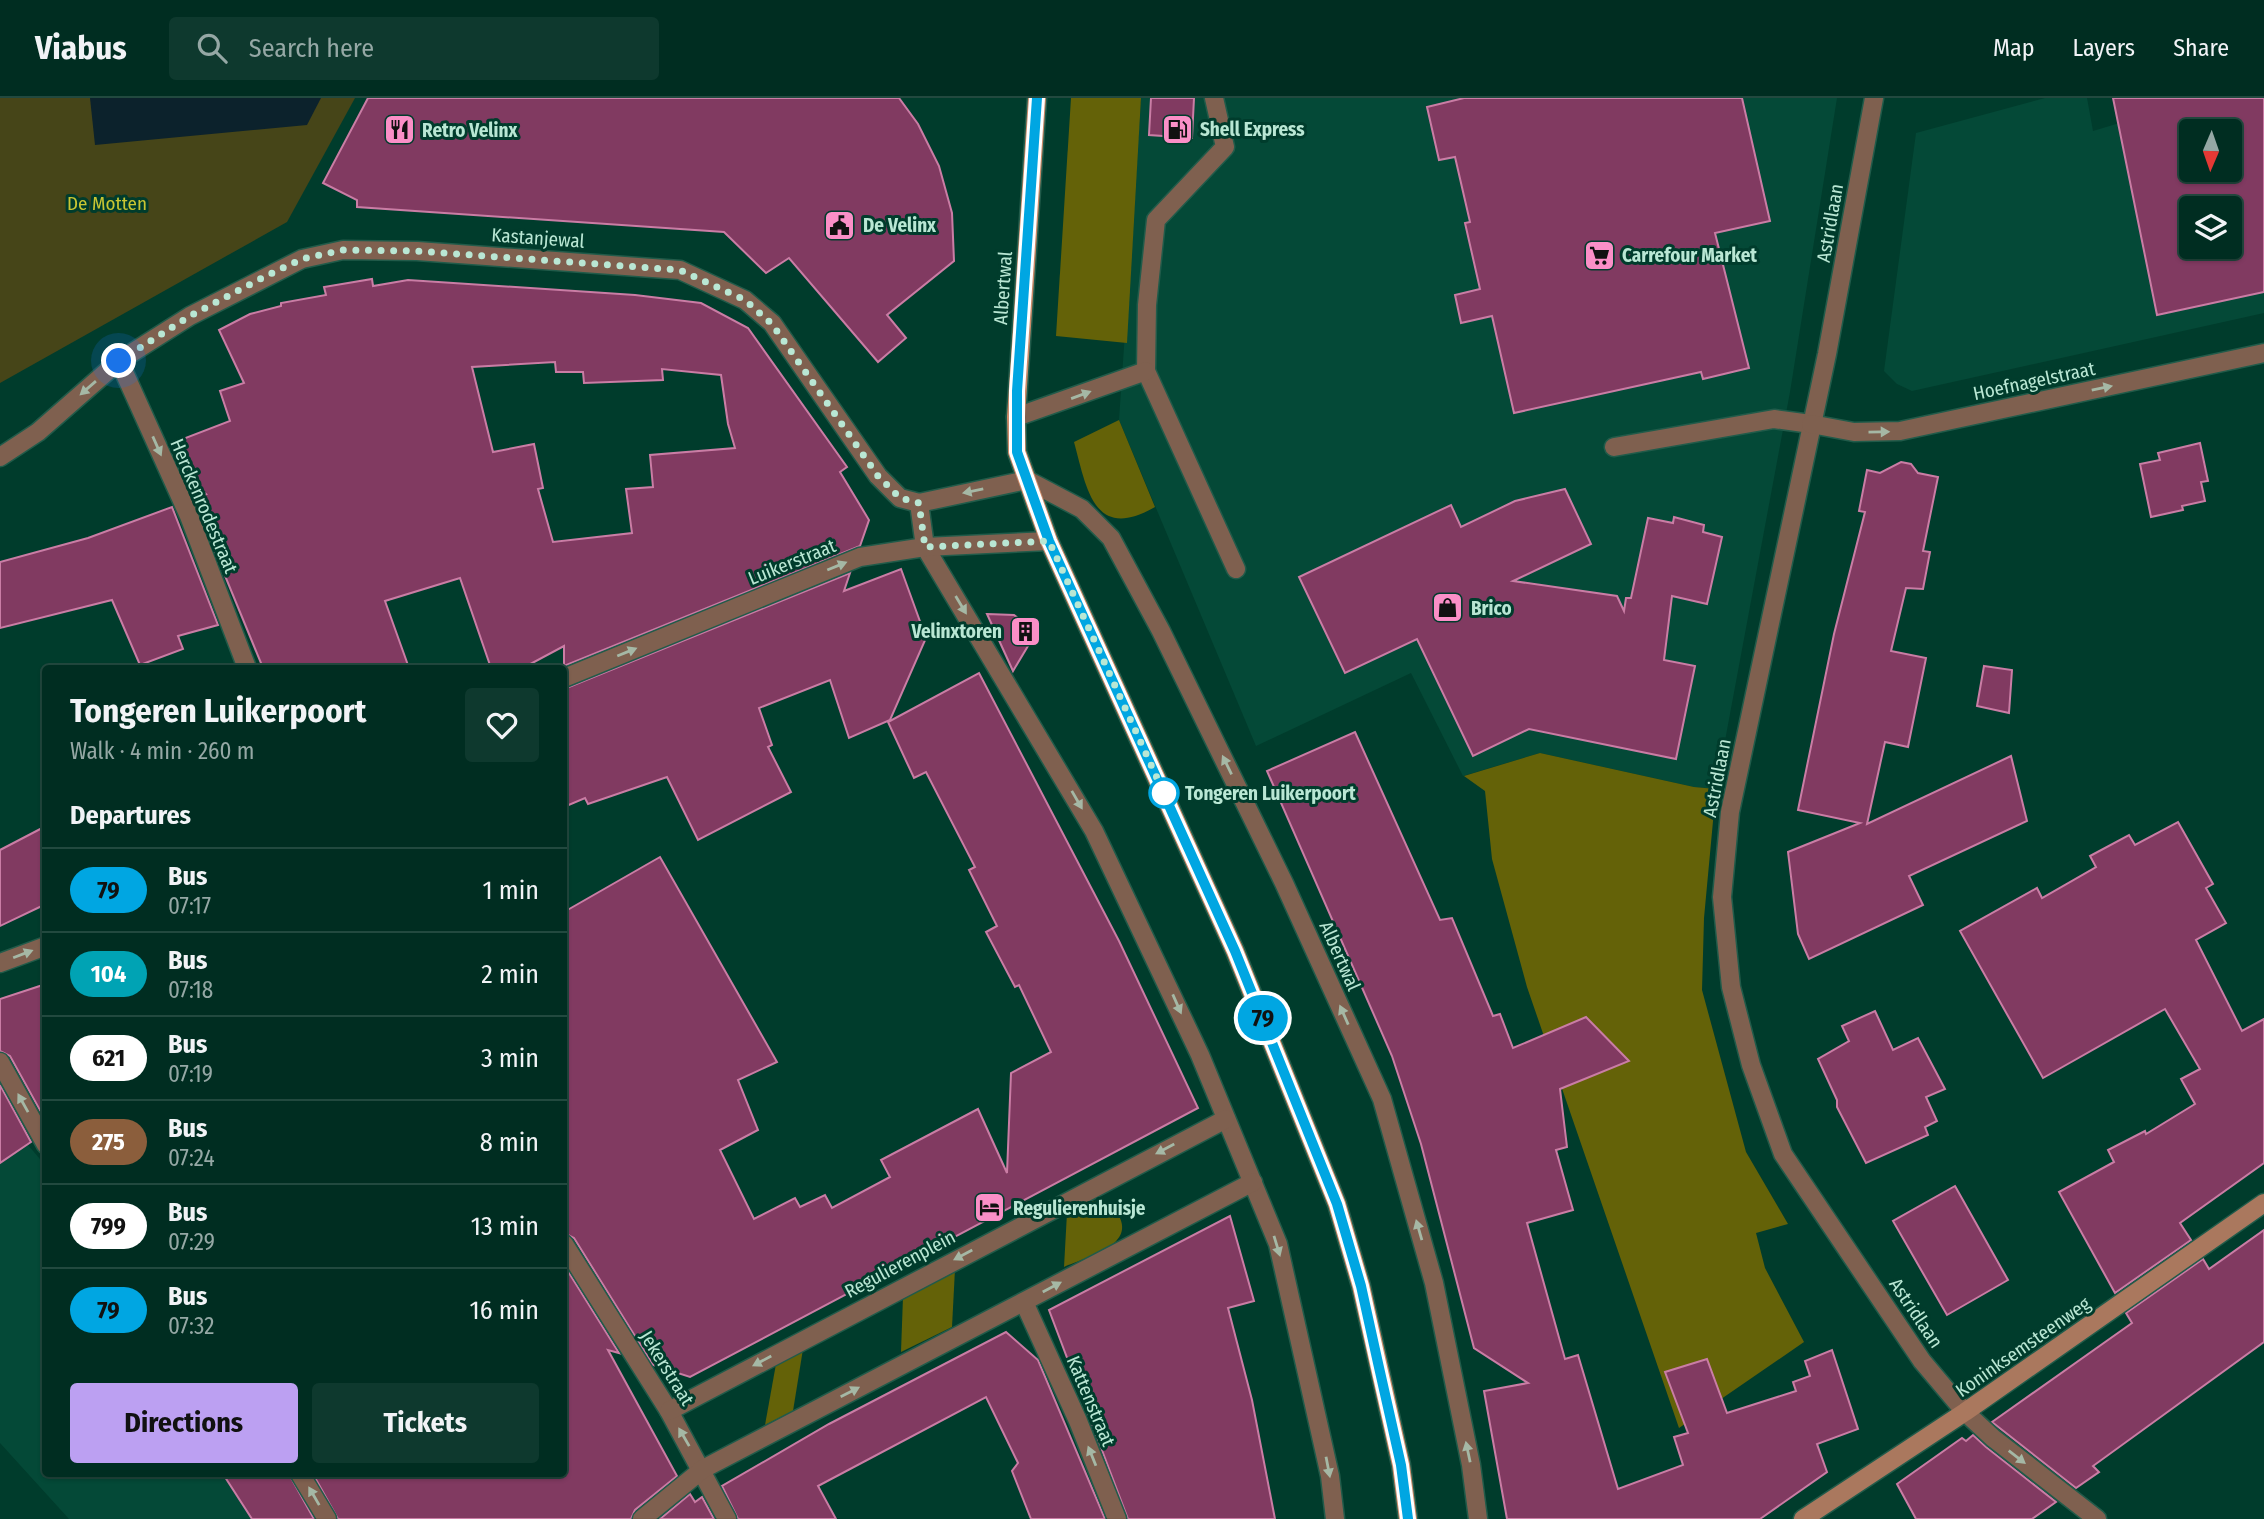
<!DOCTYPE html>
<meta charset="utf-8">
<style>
:root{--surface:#002d21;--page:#0e392e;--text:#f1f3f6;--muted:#95a8a5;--line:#22493f;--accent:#bca0f2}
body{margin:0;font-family:"Fira Sans Condensed",sans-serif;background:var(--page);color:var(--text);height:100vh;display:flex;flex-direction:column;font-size:26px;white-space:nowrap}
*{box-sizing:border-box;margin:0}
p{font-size:23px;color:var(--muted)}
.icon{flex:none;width:38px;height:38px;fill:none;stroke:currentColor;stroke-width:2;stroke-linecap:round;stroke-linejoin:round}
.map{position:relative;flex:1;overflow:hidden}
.side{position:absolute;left:42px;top:567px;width:525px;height:812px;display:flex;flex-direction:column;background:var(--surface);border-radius:7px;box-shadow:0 2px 5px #0004,0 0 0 2px var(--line)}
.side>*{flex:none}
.badge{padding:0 14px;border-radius:23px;font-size:24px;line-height:46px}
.needle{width:46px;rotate:182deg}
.controls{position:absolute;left:2179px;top:21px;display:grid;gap:14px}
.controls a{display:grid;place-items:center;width:63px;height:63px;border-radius:7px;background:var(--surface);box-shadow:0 2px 5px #0004,0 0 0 2px var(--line);font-size:35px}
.you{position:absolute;width:35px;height:35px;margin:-18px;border:5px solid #fff;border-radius:50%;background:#1a73e8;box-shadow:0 0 0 10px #1a73e833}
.map>.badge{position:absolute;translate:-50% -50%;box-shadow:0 0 0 4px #fff}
h2{padding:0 28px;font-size:26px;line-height:63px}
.round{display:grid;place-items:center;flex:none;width:74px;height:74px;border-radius:7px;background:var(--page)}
.summary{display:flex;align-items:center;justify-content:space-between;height:119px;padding:0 28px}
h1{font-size:33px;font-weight:700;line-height:52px}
.cta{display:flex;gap:14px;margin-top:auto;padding:14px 28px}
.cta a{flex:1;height:80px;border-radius:7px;background:var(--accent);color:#111;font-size:28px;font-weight:700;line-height:80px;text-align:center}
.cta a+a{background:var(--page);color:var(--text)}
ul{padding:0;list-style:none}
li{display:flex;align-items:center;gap:21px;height:84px;padding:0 28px;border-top:2px solid var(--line)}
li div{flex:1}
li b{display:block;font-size:26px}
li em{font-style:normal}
li .badge{min-width:77px;font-weight:700;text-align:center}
header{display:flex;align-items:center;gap:42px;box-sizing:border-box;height:98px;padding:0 35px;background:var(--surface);border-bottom:2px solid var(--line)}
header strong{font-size:33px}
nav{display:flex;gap:38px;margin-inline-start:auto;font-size:24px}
.search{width:490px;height:63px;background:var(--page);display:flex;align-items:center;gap:18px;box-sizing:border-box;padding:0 24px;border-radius:7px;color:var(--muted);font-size:26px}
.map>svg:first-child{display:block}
</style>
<header>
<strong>Viabus</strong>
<div class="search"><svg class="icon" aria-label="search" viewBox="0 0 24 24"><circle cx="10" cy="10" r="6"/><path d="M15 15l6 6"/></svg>Search here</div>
<nav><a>Map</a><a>Layers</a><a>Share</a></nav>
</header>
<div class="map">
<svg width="2264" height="1421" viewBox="0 0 2264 1421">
<rect width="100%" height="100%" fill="#003c2c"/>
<!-- built -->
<g fill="#044937" fill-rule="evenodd">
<polygon points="1141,0 1837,0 1790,294 1716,691 1694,689 1540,655 1463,678 1411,575 1256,648 1119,322"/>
<path d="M2045,0H2087L2093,33L2202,0H2264V215L1912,293L1897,286L1884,273L1916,35ZM2191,33H2230V72H2191ZM2191,110H2230V149H2191Z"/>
<polygon points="28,1047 45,1067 46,1376 285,1376 313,1421 69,1421 0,1345 0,1066"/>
</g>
<!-- green -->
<polygon fill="#464518" points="0,0 355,0 287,124 0,285"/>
<!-- forest -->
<g fill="#646208">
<polygon points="1071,0 1141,0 1127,245 1056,238"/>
<path d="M1119,322L1155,409C1094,444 1087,392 1074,344Z"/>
<polygon points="1540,655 1694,689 1716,691 1704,820 1702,892 1746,1054 1788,1126 1756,1135 1765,1170 1804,1244 1679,1330 1527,889 1492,761 1485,693 1464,678"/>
<path d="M1093,1103C1106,1104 1113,1106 1119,1118C1135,1148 1086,1159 1064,1169L1067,1115Z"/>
<polygon points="955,1171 952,1229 901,1254 903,1199"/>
<polygon points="803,1251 793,1313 765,1327 776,1266"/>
</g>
<!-- water -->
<polygon fill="#0c222c" points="90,0 321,0 307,27 95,47"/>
<!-- building -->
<g fill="#813a61" stroke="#ca7da5" stroke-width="2" fill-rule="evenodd">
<polygon points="368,0 899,0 918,26 939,68 952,115 954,163 887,217 906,240 878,264 789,160 766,175 724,134 357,109 357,102 323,85"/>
<polygon points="1151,0 1194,0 1192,40 1149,37"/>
<polygon points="1464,0 1742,0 1770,123 1715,135 1749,270 1703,281 1701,274 1514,315 1492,218 1461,225 1455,197 1480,191 1465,125 1470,124 1455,59 1439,62 1427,9"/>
<path d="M2113,0H2264V194L2157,217ZM2191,33H2230V72H2191ZM2191,110H2230V149H2191Z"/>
<path d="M372,181L373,188L408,182L635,197L701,205L748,230L847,369L840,374L869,422L860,448L564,568V548L523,570H491L460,480L385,503L409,570H263L193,400L206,396L190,382L175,344L230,323L220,293L244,285L219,232L250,216L281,208V205L326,197L324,189ZM555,264L556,274H583L584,285L663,282L662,271L721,277L728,326L735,350L650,357L653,389L626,391L632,435L553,444L538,391L543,390L534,346L493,354L472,269Z"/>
<polygon points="2200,345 2208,383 2201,384 2205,403 2182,408 2183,412 2151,419 2140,366 2160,362 2158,355"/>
<polygon points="1901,364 1911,366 1918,375 1938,379 1923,453 1930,454 1923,491 1906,490 1891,553 1926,560 1908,649 1885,644 1867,726 2011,658 2027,723 1909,778 1923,807 1809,861 1798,836 1788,754 1860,725 1798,712 1834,536 1865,414 1859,413 1867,372 1880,375"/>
<polygon points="1565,391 1591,446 1513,483 1617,498 1624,513 1626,500 1631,500 1648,420 1673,425 1674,419 1704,427 1703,434 1722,439 1707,506 1672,498 1664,562 1695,568 1676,661 1529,631 1473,658 1417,541 1345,575 1299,479 1451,407 1461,429 1515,403"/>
<polygon points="172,409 218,527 178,538 183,551 140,567 112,502 0,530 0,464 88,440"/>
<polygon points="901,471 926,540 890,622 849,640 830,582 759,610 772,647 768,649 791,694 698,742 667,679 588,706 585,700 564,709 564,591 850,475 844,493"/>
<polygon points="987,516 1014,517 1028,528 1028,548 1013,573"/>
<polygon points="1984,568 2012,572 2009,615 1977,608"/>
<polygon points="979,575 1119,843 1198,1010 690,1279 653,1267 574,1140 564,1135 564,814 660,759 777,964 738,982 758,1032 720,1052 754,1121 795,1100 800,1109 825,1097 832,1110 890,1079 881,1062 978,1011 1007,1075 1011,975 1051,954 1019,887 1015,889 986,834 997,828 969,772 975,769 926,674 914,680 888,624"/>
<polygon points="1355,634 1440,822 1452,820 1493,918 1500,916 1513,950 1586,919 1629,963 1560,991 1567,1049 1556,1052 1573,1112 1527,1125 1565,1261 1578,1257 1618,1391 1683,1367 1674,1339 1688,1335 1665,1274 1707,1261 1727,1315 1796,1293 1793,1284 1810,1278 1805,1263 1832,1252 1858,1331 1817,1346 1827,1374 1760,1421 1507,1421 1484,1293 1528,1285 1474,1250 1421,1046 1392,958 1267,673"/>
<polygon points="2178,724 2213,786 2206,790 2226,825 2196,842 2242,933 2264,921 2264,1065 2180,1125 2191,1142 2115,1195 2059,1094 2114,1064 2108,1052 2145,1033 2146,1036 2195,1006 2181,981 2200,971 2165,911 2043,980 1960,833 2037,790 2042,800 2096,769 2090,758 2129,737 2135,747"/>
<polygon points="46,728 46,806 0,828 0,752"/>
<polygon points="46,886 46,1023 10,958 0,953 0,901"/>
<polygon points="1875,913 1893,952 1918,940 1945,991 1926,999 1937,1023 1925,1029 1928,1037 1866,1065 1837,1009 1837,1002 1818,961 1849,943 1842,928"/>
<polygon points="0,987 31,1044 0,1065"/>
<polygon points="1955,1088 2008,1182 1947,1217 1893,1123"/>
<polygon points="1230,1118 1254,1203 1228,1210 1252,1302 1275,1421 1128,1421 1049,1212"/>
<polygon points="2264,1132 2264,1244 2093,1368 2099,1374 2076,1390 1992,1324 2132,1225 2126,1215 2203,1161 2209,1171"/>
<polygon points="564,1167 619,1255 608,1252 677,1378 635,1412 631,1421 338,1421 313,1376 564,1376"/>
<polygon points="1006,1234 1038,1262 1105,1421 1031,1421 1012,1373 1018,1365 986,1299 818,1388 836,1421 738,1421 722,1388 829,1326"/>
<polygon points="1973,1337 1986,1349 2056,1404 2032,1421 1916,1421 1897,1386 1962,1340 1966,1343"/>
<polygon points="223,1376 289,1376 314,1421 252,1421"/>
<polygon points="690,1396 695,1404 702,1399 714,1421 660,1421"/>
</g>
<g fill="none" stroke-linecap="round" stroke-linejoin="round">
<defs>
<g id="lane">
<polyline points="1214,0 1225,49 1156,122 1147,207 1146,273 1236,471"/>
<polyline points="1016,319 1146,273"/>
<polyline points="1614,349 1774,321 1811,326"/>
</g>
<g id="street">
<polyline points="1874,0 1827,256 1730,714 1722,799 1731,889 1751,967 1783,1056 1922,1263 1965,1314 1993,1340 2097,1421"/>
<polyline points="119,263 189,418 247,570"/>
<polyline points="1811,326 1854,334 1900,333 2264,255"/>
<polyline points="0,359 38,334 119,263 190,218 302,161 343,152 417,153 680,172 745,202 772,225 878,378 900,400 919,405 1027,382 1082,411 1111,440 1161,533 1284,785 1382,1001 1434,1185 1471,1367 1478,1421"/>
<polyline points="919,405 925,449 1094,733 1200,957 1278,1146 1330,1378 1335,1421"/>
<polyline points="564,580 860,459 925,449 1049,443"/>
<polyline points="0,865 46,848"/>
<polyline points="0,964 46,1047"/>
<polyline points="564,1146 669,1313 727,1421"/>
<polyline points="1024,1204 1078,1323 1117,1421"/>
<polyline points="669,1313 1226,1021"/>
<polyline points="300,1376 327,1421"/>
<polyline points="642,1421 703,1371 1253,1084"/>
</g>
<polyline id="secondary" points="1803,1421 1965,1314 2264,1105"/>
<polyline id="primary" points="1037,0 1016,319 1017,354 1049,443 1235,853 1337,1106 1361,1188 1401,1367 1408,1421"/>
</defs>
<!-- lane casing -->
<use href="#lane" stroke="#215b4a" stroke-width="21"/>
<!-- street casing -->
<use href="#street" stroke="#215b4a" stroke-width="21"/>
<!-- secondary casing -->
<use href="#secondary" stroke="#215b4a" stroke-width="21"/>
<!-- primary casing -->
<use href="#primary" stroke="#215b4a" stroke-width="21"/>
<!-- lane -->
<use href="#lane" stroke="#7f604f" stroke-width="18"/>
<!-- street -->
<use href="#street" stroke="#7f604f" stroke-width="18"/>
<!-- secondary -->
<use href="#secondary" stroke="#aa785e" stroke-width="18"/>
<!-- primary -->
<use href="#primary" stroke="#cb8a69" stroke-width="18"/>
</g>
<!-- one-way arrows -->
<defs><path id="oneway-solid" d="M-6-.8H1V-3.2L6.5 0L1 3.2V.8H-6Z" transform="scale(1.75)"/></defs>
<g fill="#a5b8a5">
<use href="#oneway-solid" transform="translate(88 290) rotate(139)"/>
<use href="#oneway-solid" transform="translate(2102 290) rotate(-12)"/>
<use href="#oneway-solid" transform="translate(1081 297) rotate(-20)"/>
<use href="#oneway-solid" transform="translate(1879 334) rotate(-1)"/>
<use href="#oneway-solid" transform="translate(157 348) rotate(66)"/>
<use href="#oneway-solid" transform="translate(973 393) rotate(168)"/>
<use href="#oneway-solid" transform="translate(837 468) rotate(-22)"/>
<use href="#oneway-solid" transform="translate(961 507) rotate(59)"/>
<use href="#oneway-solid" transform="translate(627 554) rotate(-22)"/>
<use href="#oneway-solid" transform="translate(1227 667) rotate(-116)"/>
<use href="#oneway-solid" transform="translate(1077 702) rotate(60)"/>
<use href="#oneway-solid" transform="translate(23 856) rotate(-21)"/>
<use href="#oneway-solid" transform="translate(1177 906) rotate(66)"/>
<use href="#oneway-solid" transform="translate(1344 917) rotate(-114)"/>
<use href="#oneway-solid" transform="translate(23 1005) rotate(-119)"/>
<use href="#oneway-solid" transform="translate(1165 1051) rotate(152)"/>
<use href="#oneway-solid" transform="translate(1419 1132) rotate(-106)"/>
<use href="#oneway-solid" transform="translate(1277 1148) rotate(73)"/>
<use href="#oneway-solid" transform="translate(963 1157) rotate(152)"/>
<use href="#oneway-solid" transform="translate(1052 1189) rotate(-28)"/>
<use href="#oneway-solid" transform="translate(762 1263) rotate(152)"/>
<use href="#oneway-solid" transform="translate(850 1294) rotate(-27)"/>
<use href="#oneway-solid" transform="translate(684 1339) rotate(-120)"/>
<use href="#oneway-solid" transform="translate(1468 1354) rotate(-102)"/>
<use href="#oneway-solid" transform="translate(1092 1358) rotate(-112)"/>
<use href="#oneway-solid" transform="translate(2017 1359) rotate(38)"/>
<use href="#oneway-solid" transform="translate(1328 1369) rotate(79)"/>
<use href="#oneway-solid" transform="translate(314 1398) rotate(-120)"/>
</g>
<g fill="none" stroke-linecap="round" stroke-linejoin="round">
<defs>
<polyline id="line" points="1037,0 1017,293 1017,354 1049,443 1235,853 1337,1106 1361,1188 1378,1265 1401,1367 1408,1421"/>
</defs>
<!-- line casing -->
<use href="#line" stroke="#fff" stroke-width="16"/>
<!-- line -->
<use href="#line" stroke="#00a6e2" stroke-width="10"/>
<!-- walk -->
<polyline stroke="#b9e7d4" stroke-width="7" stroke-dasharray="0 12.6" points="119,263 190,218 266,178 302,161 343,152 416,153 680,172 745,202 772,226 878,378 900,400 919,405 925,449 1049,443 1168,704 1164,695"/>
</g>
<!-- icons -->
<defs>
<symbol id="fuel-square" viewBox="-11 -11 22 22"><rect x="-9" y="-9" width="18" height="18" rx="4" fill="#fa8fc7" stroke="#003c2c"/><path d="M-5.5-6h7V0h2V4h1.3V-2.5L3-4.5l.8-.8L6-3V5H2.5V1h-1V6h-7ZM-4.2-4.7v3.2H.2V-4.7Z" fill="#111"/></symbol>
<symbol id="restaurant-square" viewBox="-11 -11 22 22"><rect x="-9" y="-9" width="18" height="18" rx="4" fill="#fa8fc7" stroke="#003c2c"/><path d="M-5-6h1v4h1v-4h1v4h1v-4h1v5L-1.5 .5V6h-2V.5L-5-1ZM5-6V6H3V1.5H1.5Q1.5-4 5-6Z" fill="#111"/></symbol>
<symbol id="civic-square" viewBox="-11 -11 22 22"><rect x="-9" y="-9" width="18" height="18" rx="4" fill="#fa8fc7" stroke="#003c2c"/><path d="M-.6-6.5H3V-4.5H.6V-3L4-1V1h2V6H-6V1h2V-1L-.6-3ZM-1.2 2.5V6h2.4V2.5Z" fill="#111"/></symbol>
<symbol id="supermarket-square" viewBox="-11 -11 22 22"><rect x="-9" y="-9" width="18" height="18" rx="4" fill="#fa8fc7" stroke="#003c2c"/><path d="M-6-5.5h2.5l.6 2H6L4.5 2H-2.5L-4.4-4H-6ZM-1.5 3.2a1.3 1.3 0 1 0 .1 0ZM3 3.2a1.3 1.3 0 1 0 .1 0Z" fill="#111"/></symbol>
<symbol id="shop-square" viewBox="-11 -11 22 22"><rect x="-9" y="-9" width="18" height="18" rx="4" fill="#fa8fc7" stroke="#003c2c"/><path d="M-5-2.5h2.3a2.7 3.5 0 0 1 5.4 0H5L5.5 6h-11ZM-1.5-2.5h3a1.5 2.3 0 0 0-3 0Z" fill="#111"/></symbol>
<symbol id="building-square" viewBox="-11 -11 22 22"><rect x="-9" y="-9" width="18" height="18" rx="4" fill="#fa8fc7" stroke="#003c2c"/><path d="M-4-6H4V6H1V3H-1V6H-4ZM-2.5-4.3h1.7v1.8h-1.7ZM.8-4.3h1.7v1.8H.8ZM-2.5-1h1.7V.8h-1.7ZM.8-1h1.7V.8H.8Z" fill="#111"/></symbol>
<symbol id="hotel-square" viewBox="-11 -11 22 22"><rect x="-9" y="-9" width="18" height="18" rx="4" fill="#fa8fc7" stroke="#003c2c"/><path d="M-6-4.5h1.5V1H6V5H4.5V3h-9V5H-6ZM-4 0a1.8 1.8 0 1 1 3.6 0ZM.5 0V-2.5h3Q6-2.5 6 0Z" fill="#111"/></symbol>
</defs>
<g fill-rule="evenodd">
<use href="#fuel-square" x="1160" y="14" width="35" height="35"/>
<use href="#restaurant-square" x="382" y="14" width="35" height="35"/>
<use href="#civic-square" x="822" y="110" width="35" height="35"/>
<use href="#supermarket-square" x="1582" y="140" width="35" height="35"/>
<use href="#shop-square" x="1430" y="492" width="35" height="35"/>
<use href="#building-square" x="1008" y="516" width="35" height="35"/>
<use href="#hotel-square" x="972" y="1092" width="35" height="35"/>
</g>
<!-- markers -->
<circle fill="#fff" stroke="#00a6e2" stroke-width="3.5" cx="1164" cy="695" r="14"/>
<g text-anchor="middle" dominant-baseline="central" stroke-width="6" stroke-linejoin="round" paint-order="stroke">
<!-- poi labels -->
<g font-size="19" font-weight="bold" fill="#b9e7d4" stroke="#003c2c" text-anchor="start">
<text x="1200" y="31">Shell Express</text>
<text x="422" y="32">Retro Velinx</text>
<text x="863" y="127">De Velinx</text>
<text x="1622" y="157">Carrefour Market</text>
<text x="1471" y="510">Brico</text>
<text x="1002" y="533" text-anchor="end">Velinxtoren</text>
<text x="1013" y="1110">Regulierenhuisje</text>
</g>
<!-- park labels -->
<g font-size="19" fill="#c9c633" stroke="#003c2c">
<text x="107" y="105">De Motten</text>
</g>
<!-- street labels -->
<g font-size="19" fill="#b9e7d4" stroke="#003c2c">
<text transform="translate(1830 125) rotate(-80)">Astridlaan</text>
<text transform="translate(538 140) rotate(4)">Kastanjewal</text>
<text transform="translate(1003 190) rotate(-86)">Albertwal</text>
<text transform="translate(2034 283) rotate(-12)">Hoefnagelstraat</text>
<text transform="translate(204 408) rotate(67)">Herckenrodestraat</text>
<text transform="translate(792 464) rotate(-22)">Luikerstraat</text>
<text transform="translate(1717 680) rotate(-79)">Astridlaan</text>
<text transform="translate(1340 858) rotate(66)">Albertwal</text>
<text transform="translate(900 1166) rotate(-28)">Regulierenplein</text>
<text transform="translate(1916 1215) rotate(56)">Astridlaan</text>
<text transform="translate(2023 1249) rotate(-35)">Koninksemsteenweg</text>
<text transform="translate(667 1270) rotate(58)">Jekerstraat</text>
<text transform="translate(1091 1303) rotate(67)">Kattenstraat</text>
</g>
<!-- stop labels -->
<g font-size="19" font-weight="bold" fill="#b9e7d4" stroke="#003c2c" text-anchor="start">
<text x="1185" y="695">Tongeren Luikerpoort</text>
</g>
</g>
</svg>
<div class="controls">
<a><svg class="needle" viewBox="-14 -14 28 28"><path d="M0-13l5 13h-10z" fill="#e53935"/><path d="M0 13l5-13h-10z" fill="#95a8a5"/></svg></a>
<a><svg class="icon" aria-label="layers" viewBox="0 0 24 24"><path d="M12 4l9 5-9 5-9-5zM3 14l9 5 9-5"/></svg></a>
</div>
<div class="you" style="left:119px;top:263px"></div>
<b class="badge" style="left:1263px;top:920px;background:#00a6e2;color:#111">79</b>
<section class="side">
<div class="summary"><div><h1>Tongeren Luikerpoort</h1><p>Walk · 4 min · 260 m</p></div><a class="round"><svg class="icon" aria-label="heart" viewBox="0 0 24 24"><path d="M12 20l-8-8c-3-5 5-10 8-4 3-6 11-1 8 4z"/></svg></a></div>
<h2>Departures</h2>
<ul>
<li><span class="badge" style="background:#00a6e2;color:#111">79</span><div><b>Bus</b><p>07:17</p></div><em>1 min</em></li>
<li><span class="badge" style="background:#00a3b4;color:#fff">104</span><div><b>Bus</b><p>07:18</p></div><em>2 min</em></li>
<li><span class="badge" style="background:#fff;color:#111">621</span><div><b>Bus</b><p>07:19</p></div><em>3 min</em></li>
<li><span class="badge" style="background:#8b5e3c;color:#fff">275</span><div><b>Bus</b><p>07:24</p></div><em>8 min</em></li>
<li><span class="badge" style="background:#fff;color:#111">799</span><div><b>Bus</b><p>07:29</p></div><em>13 min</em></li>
<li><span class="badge" style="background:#00a6e2;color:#111">79</span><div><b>Bus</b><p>07:32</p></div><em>16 min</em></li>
</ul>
<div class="cta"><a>Directions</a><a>Tickets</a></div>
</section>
</div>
